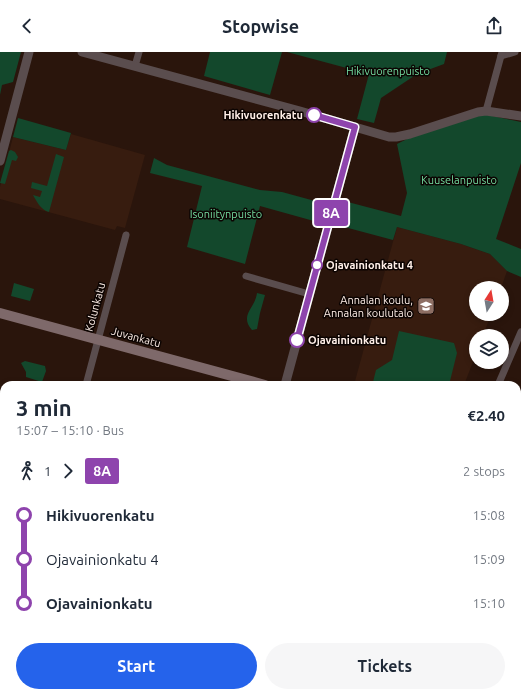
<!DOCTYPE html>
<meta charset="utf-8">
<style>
:root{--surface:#fff;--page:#f6f6f7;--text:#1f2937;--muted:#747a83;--accent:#2563eb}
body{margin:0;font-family:Ubuntu,sans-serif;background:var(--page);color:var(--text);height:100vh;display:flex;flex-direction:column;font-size:15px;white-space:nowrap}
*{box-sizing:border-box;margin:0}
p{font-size:13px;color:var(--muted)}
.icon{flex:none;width:22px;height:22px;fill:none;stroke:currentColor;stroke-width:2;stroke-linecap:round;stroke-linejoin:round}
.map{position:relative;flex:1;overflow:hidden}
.panel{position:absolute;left:0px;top:329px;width:521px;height:316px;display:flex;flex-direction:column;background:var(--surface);border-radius:12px 12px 0 0;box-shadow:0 2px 6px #0003}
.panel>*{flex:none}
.badge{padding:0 8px;border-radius:3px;font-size:14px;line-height:26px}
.needle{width:26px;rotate:11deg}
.fabs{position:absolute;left:469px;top:229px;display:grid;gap:8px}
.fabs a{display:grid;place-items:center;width:40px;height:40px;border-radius:50%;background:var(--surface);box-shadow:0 2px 6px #0003;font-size:20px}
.map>.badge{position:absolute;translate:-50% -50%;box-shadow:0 0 0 2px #fff}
.legs{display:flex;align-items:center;gap:6px;height:44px;padding:0 16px;font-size:13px}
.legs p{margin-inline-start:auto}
.head{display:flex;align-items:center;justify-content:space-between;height:68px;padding:0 16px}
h1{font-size:22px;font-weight:700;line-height:30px}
.button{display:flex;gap:8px;margin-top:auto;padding:8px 16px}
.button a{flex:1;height:46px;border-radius:24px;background:var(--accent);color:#fff;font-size:16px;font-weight:700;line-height:46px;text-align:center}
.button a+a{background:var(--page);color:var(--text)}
ul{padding:0 16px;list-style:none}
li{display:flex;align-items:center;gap:14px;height:44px;font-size:15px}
li i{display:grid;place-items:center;width:6px;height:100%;margin:0 5px;background:currentColor}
li i::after{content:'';width:10px;height:10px;margin:-5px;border:3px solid;border-radius:50%;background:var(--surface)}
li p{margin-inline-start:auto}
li:first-child i{background:linear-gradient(#0000 50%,currentColor 0)}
li:last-child i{background:linear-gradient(currentColor 50%,#0000 0)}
header{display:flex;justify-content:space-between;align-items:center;height:52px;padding:0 16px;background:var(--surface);font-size:18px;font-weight:700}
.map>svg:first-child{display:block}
</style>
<header><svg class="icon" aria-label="back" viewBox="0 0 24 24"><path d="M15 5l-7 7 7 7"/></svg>Stopwise<svg class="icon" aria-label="share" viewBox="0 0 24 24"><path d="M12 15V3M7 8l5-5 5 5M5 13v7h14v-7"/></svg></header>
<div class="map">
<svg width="521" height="645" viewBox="0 0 521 645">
<rect width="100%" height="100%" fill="#2a150c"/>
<!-- built -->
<g fill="#371c0f">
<polygon points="71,82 145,103 125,176 117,174 115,178 0,147 0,135 13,85 66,98"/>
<polygon points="397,175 461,192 490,202 507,219 501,236 476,236 476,262 491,262 483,284 476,284 476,302 464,333 354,333"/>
</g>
<!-- green -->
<g fill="#13482c">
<polygon points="0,0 21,0 13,30 2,33 0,43"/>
<polygon points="210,0 282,0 270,43 204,24"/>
<polygon points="287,0 447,0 444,12 417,22 381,46 374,71 357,67 369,22"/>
<polygon points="481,63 488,63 521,70 521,111 496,187 521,197 521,225 507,219 490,202 461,192 397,175 393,188 337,173 344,149 401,164 407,141 397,92 407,87"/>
<polygon points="18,66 71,81 66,98 13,85"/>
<polygon points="11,98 15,100 18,105 16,109 12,108 5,132 0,131 9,99"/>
<path d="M56,102L64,105L49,160C41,158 37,150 33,143L40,145L42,139L31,136L32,130L47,134Z"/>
<polygon points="154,106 167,113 260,138 282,140 326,152 321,171 260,154 245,212 187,195 202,134 150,121"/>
<polygon points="14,231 34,237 30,249 11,244"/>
<path d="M257,241L265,243L260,261L257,277L252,278C239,263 255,257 257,241Z"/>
<polygon points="399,279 454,291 457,301 449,333 384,333 373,330 376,318 392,308"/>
<polygon points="25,309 45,314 46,319 42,330 26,325 26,320 21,311"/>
<polygon points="0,435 4,436 4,507 0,502"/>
<polygon points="517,635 521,637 521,645 486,645 478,641 517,641"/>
<polygon points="15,641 124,641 126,645 14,645"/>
<polygon points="150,641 350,641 353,645 150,645"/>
</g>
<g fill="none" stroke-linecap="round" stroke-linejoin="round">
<!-- minor -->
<g stroke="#5a4d4e" stroke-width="7">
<polyline points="501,4 515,0"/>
<polyline points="135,14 139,0"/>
<polyline points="486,59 502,0"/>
<polyline points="246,224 309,242"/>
<polyline points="86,333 126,183"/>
<polyline points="498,333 521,280"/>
<polyline points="517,597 521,599"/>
<polyline points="410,645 415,641"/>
</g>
<!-- tertiary -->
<g stroke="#5a4d4e" stroke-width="9">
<polyline points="82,0 300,59 389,85 396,85 410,82 478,60 486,59 521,64"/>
<polyline points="0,109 29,0"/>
<polyline points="285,333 355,75"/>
</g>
<!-- secondary -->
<g stroke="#7e696a" stroke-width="10">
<polyline points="0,261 265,333"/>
<polyline points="517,404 521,406"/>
</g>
</g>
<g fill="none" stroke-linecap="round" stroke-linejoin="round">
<defs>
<polyline id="line-1" points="297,288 355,75 314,63"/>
</defs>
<!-- line-1 casing -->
<use href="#line-1" stroke="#fff" stroke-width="9"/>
<!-- line-1 -->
<use href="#line-1" stroke="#8e44ad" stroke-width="6"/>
</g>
<!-- icons -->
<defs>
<symbol id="school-square" viewBox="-11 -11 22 22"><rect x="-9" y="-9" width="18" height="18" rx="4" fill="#8d6e63" stroke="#0c0402"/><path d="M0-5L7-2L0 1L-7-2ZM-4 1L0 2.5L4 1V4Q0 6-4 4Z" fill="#fff"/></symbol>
</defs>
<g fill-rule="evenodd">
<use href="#school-square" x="416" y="244" width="20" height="20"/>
</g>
<!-- markers -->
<g fill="#fff" stroke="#8e44ad" stroke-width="2">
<circle cx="314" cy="63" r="7"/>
<circle cx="317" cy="213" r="5"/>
<circle cx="297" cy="288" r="7"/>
</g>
<g text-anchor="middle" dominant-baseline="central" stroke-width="3" stroke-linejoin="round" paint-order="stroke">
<!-- park labels -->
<g font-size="11" fill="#74dca0" stroke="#0c0402">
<text x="388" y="19">Hikivuorenpuisto</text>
<text x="459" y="128">Kuuselanpuisto</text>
<text x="226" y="162">Isoniitynpuisto</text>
</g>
<!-- stop labels -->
<g font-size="11" font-weight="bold" fill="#ffefe8" stroke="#0c0402" text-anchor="start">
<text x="303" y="63" text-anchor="end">Hikivuorenkatu</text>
<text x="326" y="213">Ojavainionkatu 4</text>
<text x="308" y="288">Ojavainionkatu</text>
</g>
<!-- poi labels -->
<g font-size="11" fill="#ffefe8" stroke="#0c0402" text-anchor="end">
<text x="413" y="248">Annalan koulu,<tspan x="413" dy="13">Annalan koulutalo</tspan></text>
</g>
<!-- street labels -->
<g font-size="11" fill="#ffefe8" stroke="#0c0402">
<text transform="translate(95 255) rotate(-75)">Kolunkatu</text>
<text transform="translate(136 285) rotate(15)">Juvankatu</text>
</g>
</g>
</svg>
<div class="fabs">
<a><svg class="needle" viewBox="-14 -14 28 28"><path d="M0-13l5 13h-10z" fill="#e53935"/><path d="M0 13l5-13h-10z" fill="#747a83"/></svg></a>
<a><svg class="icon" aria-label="layers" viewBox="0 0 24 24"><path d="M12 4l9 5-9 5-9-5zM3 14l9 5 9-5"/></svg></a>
</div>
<b class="badge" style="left:331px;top:161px;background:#8e44ad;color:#fff">8A</b>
<section class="panel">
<div class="head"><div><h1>3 min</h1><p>15:07 – 15:10 · Bus</p></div><b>€2.40</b></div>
<div class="legs"><svg class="icon" aria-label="walk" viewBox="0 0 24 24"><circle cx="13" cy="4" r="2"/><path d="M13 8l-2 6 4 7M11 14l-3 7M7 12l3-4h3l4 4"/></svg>1<svg class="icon" aria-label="forward" viewBox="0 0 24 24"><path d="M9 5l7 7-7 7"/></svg><b class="badge" style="background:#8e44ad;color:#fff">8A</b><p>2 stops</p></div>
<ul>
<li><i style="color:#8e44ad"></i><b>Hikivuorenkatu</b><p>15:08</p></li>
<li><i style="color:#8e44ad"></i><span>Ojavainionkatu 4</span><p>15:09</p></li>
<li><i style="color:#8e44ad"></i><b>Ojavainionkatu</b><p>15:10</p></li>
</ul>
<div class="button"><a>Start</a><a>Tickets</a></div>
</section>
</div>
